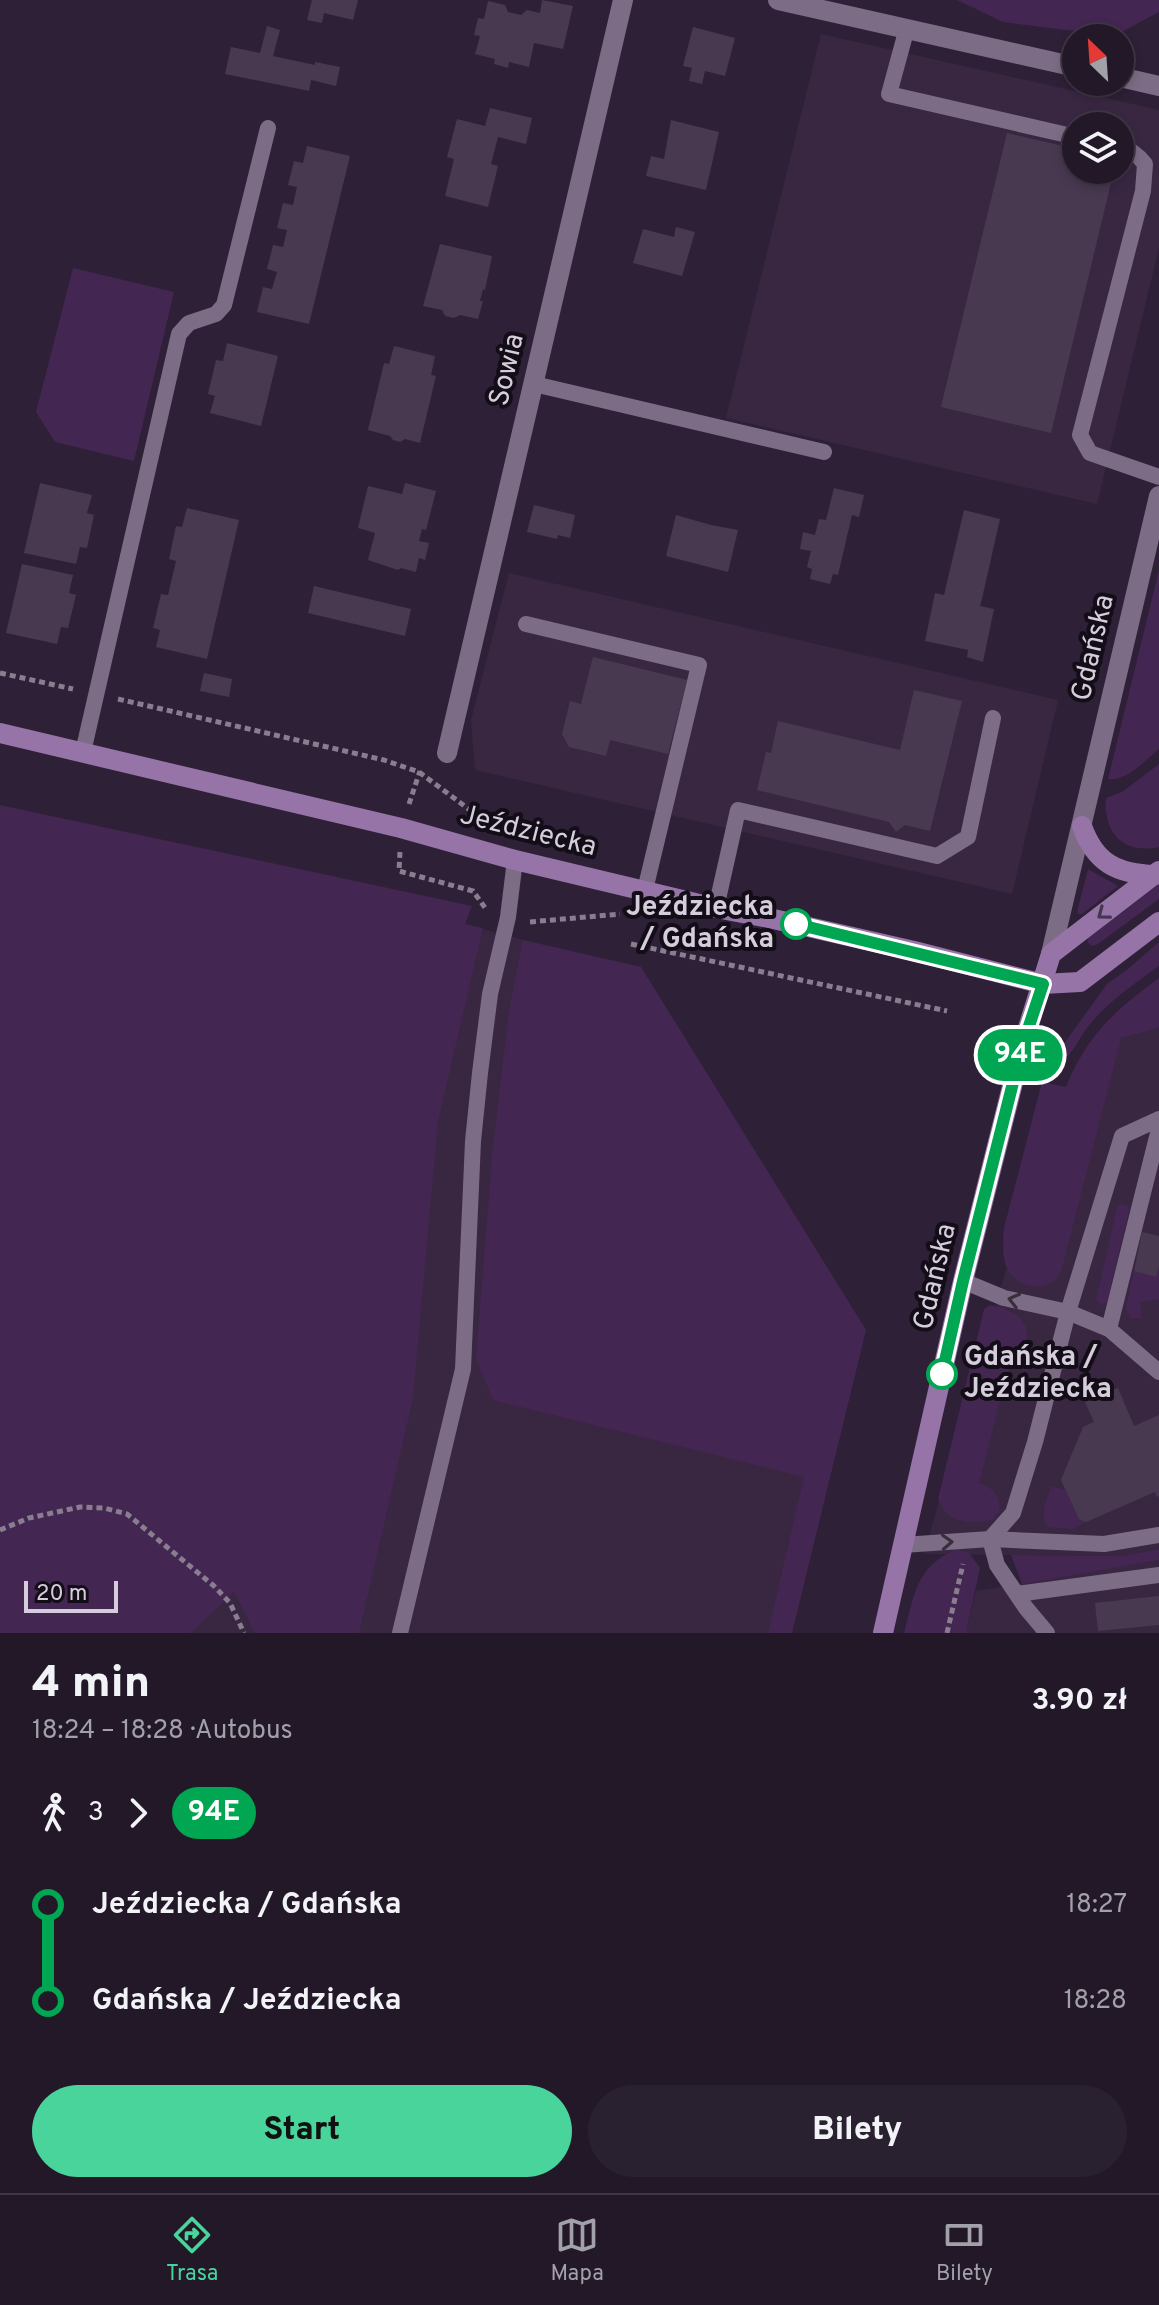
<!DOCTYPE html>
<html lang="pl">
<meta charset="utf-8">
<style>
:root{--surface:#221828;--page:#2a2130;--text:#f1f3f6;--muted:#a2a0a8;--line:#3f3745;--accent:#49d49c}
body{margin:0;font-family:Overpass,sans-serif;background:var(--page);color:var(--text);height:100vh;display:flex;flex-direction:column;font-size:30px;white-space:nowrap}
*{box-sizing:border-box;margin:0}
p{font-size:26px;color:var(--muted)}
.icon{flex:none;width:44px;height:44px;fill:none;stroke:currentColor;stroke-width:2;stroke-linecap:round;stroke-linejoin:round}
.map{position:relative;height:1633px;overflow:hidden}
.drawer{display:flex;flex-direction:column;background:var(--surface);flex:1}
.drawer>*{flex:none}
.badge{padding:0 16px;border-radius:26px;font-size:28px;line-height:52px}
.needle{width:52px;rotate:335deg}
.controls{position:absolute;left:1062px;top:24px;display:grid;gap:16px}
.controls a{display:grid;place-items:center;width:72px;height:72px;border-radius:50%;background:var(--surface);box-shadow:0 4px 12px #0003,0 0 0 2px var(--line);font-size:40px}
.scale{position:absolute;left:24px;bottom:20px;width:94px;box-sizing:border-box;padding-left:8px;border:4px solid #d6cddc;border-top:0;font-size:22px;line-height:28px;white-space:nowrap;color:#d6cddc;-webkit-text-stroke:6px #130d17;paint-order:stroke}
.map>.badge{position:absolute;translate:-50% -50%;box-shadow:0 0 0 4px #fff}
.legs{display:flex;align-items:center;gap:12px;height:88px;padding:0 32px;font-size:26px}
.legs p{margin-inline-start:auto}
.head{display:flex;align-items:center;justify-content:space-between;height:136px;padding:0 32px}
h1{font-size:44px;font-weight:800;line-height:60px}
.button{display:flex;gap:16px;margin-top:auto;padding:16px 32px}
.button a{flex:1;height:92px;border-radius:48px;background:var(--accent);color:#111;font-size:32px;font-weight:800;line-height:92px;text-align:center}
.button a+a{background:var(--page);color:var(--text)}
ul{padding:0 32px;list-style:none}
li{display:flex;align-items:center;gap:28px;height:96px;font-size:30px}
li i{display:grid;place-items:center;width:12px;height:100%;margin:0 10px;background:currentColor}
li i::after{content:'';width:20px;height:20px;margin:-10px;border:6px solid;border-radius:50%;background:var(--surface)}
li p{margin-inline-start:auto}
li:first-child i{background:linear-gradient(#0000 50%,currentColor 0)}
li:last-child i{background:linear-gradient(currentColor 50%,#0000 0)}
.tab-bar{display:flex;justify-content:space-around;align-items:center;height:112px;border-top:2px solid var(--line);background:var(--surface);font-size:22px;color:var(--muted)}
.tab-bar a{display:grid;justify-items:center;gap:4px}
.tab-bar .current{color:var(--accent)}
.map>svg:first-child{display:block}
</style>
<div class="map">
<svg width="1159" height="1633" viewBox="0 0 1159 1633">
<rect width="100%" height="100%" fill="#2e2036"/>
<!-- built -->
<g fill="#392742" fill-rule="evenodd">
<path d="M821,34L1159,110V248L1097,504L726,418ZM1076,126H1120V170H1076Z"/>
<polygon points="509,573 1058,700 1012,894 475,770 471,720"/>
<polygon points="465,924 523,940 641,967 866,1330 792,1633 191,1633 234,1592"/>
<polygon points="1159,1028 1159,1549 1121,1556 924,1554 1008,1263 1121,1038"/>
<polygon points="1159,1560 1159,1633 966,1633 976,1591"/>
</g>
<!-- green -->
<g fill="#432652">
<polygon points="957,0 1159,0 1159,12 1114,36 1003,22"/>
<polygon points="73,268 174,292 134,461 55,442 36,412"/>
<path d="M1159,570V749C1145,760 1127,782 1108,779Z"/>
<path d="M1159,764V847C1123,855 1103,832 1106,798L1122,792Z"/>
<polygon points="0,805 472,906 465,924 483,928 438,1121 413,1398 359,1633 255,1633 234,1592 191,1633 0,1633"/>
<polygon points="1088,869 1118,886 1082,914 1079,914 1077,912"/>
<polygon points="1159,883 1159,899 1098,944 1092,946 1088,943 1088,938"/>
<polygon points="523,940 641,967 866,1330 792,1633 768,1633 804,1477 493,1400 476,1359 493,1145 510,1004"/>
<path d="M1159,942V966C1133,985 1107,1002 1087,1028C1077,1041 1072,1058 1055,1065L1050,1063L1107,984L1128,969Z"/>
<path d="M1159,978V1028L1121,1038L1061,1272C1049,1294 1018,1290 1007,1268C1002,1257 1003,1241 1004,1228L1042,1082L1066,1087C1087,1035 1114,1011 1159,978Z"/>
<polygon points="1121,1204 1128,1206 1129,1210 1107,1302 1101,1305 1096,1300 1117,1207"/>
<polygon points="1159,1266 1159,1299 1140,1302 1142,1318 1130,1318 1126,1309 1134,1271 1156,1276"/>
<path d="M990,1305C1011,1309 1034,1319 1025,1345L1013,1351L979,1483C993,1488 1001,1495 999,1512L993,1519C970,1526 947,1523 938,1499L984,1309Z"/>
<path d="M1051,1486L1066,1490L1079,1519L1086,1522L1073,1529L1047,1527C1039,1515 1047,1500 1051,1486Z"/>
<path d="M956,1549L969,1553L980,1568L966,1633H904C915,1594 915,1568 956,1549Z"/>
<polygon points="1159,1549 1159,1560 1022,1584 1011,1555 1121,1556"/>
</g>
<!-- building -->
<g fill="#483950">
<polygon points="312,0 358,0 353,20 324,13 322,23 307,20"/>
<polygon points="542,0 573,6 563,49 534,43 529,67 509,62 508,68 494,64 495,59 475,54 480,36 474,35 478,18 484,19 488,1 505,5 508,12 521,15 527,10 540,13"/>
<polygon points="267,26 280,30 273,56 315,65 315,62 340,67 336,86 311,80 309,91 225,74 231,47 260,53"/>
<polygon points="693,27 735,38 725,76 705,71 702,84 689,81 692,68 683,66"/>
<polygon points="490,108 532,118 526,144 498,137 491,164 498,166 488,207 445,196 454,159 447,157 457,119 485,126"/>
<polygon points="671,120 719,132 706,190 646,176 651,156 664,159"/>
<polygon points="1007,133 1076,149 1076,170 1114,170 1051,433 941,407"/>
<polygon points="307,146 350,156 309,324 257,312 263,287 272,289 277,272 267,269 273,245 283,247 287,230 277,228 283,203 293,205 297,187 288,185 294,161 303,163"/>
<polygon points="676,227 695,232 682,276 633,263 643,229 674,237"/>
<polygon points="440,244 492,256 485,290 483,289 480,301 483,301 478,319 460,315 454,318 445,316 442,310 423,306"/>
<polygon points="227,343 278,356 261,426 210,413 215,396 208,394 216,360 223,361"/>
<polygon points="394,346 435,356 431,375 436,376 420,443 405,439 400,442 393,440 390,436 368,430 384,363 389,364"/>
<polygon points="40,483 92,495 87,513 94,515 87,548 80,547 76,564 24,553"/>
<polygon points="405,483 436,491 426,530 422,529 419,541 429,543 425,560 419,558 416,572 401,568 398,570 368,560 375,533 358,528 368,486 402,494"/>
<polygon points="834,488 864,495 859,517 852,515 838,575 833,574 830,584 810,579 812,569 807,567 811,551 800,549 803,532 815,535 819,519 826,520"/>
<polygon points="534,505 575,515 570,538 558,535 557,539 527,532"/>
<polygon points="187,508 239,520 207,659 156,647 160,630 153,628 161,594 168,595 176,561 169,559 176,526 182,527"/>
<polygon points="964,510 1000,519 981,603 980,606 994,609 983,662 967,657 968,650 925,641 935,593 944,595"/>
<polygon points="676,515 711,525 738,530 728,572 666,556"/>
<polygon points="22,564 73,575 69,593 76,595 68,628 61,627 57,644 6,633"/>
<polygon points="314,586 411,609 405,636 308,613"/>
<polygon points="593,657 687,680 668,754 610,740 606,756 569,747 562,734 570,701 581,704"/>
<polygon points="204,673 232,679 229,697 200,691"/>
<polygon points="914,690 962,701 930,831 905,825 896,832 889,822 757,790 766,752 771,753 778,721 900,750"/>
<polygon points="1142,1232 1159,1236 1159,1266 1156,1277 1134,1271"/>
<polygon points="1118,1388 1134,1426 1159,1415 1159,1496 1157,1497 1155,1492 1086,1522 1079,1519 1061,1480 1083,1427 1094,1422 1085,1402"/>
<polygon points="1159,1596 1159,1625 1098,1631 1095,1603"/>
</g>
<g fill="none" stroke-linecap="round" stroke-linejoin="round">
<!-- path -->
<g stroke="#897e90" stroke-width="5" stroke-dasharray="6 4" stroke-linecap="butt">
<polyline points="0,673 73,689"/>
<polyline points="118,699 384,760 419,772 478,816 485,824"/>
<polyline points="409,804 420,771"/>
<polyline points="400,852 399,871 473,891 486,909"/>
<polyline points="530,922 620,914"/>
<polyline points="631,944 947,1011"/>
<polyline points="0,1530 29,1518 80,1507 104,1508 127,1514 214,1586 230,1603 244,1633"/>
<polyline points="947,1633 963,1564"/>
</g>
<!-- lane -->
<g stroke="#7c6c85" stroke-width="16">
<polyline points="907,28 889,94 1076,137"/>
<path d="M1120,147C1131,149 1138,155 1145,164L1143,191L1080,435L1090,453L1159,477"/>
<polyline points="534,384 824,452"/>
<polyline points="526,624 699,665 645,890"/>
<polyline points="83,752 179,334 189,323 216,314 224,305 268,128"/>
<polyline points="716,908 738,810 937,856 968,837 993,718"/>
<polyline points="963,1281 1004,1298 1068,1312 1109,1329 1159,1372"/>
<polyline points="1109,1329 1159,1129"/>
<polyline points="990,1539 1013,1513 1035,1442 1068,1312 1122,1136 1159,1119"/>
<polyline points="990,1539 997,1565 1026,1608 1047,1633"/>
<polyline points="903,1545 990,1539 1104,1544 1159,1535"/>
<polyline points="1017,1594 1159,1575"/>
<polyline points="400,1633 463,1369 473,1141 480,1073 490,994 508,917 515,860"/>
</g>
<!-- street -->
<g stroke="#7c6c85" stroke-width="20">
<polyline points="778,0 1076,67"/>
<polyline points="1120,77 1159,86"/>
<polyline points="447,753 623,0"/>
<polyline points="1051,954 1159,496"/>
</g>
<!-- secondary -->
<g stroke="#9674a8" stroke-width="20">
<polyline points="0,733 401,828 515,860 716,908 769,918 914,951 1043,984 1080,982 1159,922"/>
<path d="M1082,826C1095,863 1117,874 1155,875"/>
<polyline points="883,1633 963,1281 1022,1047 1051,954 1159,871"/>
</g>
</g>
<!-- one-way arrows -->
<defs><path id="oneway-chevron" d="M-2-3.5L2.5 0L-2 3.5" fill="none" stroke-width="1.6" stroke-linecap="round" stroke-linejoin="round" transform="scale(2)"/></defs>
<use stroke="#473651" href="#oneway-chevron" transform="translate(1103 914) rotate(143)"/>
<g stroke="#382e3e">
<use href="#oneway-chevron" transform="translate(1014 1300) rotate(-166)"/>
<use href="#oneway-chevron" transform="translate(947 1542) rotate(-3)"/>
</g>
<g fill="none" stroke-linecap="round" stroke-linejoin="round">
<defs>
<polyline id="line-1" points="796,924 1043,984 1022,1047 963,1281 942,1374"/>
</defs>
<!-- line-1 casing -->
<use href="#line-1" stroke="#fff" stroke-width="18"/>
<!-- line-1 -->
<use href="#line-1" stroke="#00a651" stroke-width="12"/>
</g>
<!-- markers -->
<g fill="#fff" stroke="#00a651" stroke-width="4">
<circle cx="796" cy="924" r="14"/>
<circle cx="942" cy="1374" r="14"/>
</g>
<g text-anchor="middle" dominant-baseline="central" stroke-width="8" stroke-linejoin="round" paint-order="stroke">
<!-- street labels -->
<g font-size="28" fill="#d6cddc" stroke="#130d17">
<text transform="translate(508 370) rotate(-77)">Sowia</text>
<text transform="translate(1094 648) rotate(-77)">Gdańska</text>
<text transform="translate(528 832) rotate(14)">Jeździecka</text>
<text transform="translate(936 1277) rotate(-77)">Gdańska</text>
</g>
<!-- stop labels -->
<g font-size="28" font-weight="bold" fill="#d6cddc" stroke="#130d17" text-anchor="end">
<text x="774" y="908">Jeździecka<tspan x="774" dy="32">/ Gdańska</tspan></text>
<text x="964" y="1358" text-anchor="start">Gdańska /<tspan x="964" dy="32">Jeździecka</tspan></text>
</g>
</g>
</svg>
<div class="controls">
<a><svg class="needle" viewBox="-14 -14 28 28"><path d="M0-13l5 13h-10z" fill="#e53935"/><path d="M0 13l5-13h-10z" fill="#a2a0a8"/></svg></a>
<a><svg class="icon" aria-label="layers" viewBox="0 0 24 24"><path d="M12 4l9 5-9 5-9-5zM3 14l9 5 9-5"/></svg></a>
</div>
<div class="scale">20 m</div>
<b class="badge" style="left:1020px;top:1055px;background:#00a651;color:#fff">94E</b>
</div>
<section class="drawer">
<div class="head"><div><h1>4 min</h1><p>18:24 – 18:28 · Autobus</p></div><b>3.90 zł</b></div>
<div class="legs"><svg class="icon" aria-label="walk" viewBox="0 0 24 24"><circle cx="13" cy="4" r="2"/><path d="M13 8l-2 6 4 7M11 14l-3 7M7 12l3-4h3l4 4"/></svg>3<svg class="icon" aria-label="forward" viewBox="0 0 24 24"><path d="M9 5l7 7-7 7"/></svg><b class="badge" style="background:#00a651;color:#fff">94E</b></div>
<ul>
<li><i style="color:#00a651"></i><b>Jeździecka / Gdańska</b><p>18:27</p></li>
<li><i style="color:#00a651"></i><b>Gdańska / Jeździecka</b><p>18:28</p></li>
</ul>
<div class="button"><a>Start</a><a>Bilety</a></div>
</section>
<nav class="tab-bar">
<a class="current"><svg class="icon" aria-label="directions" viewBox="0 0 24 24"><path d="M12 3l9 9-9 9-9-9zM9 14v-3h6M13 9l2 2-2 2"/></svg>Trasa</a>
<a><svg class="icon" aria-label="map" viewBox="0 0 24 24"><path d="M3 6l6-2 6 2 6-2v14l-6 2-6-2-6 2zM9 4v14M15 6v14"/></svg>Mapa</a>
<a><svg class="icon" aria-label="tickets" viewBox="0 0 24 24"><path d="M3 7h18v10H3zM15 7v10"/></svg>Bilety</a>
</nav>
